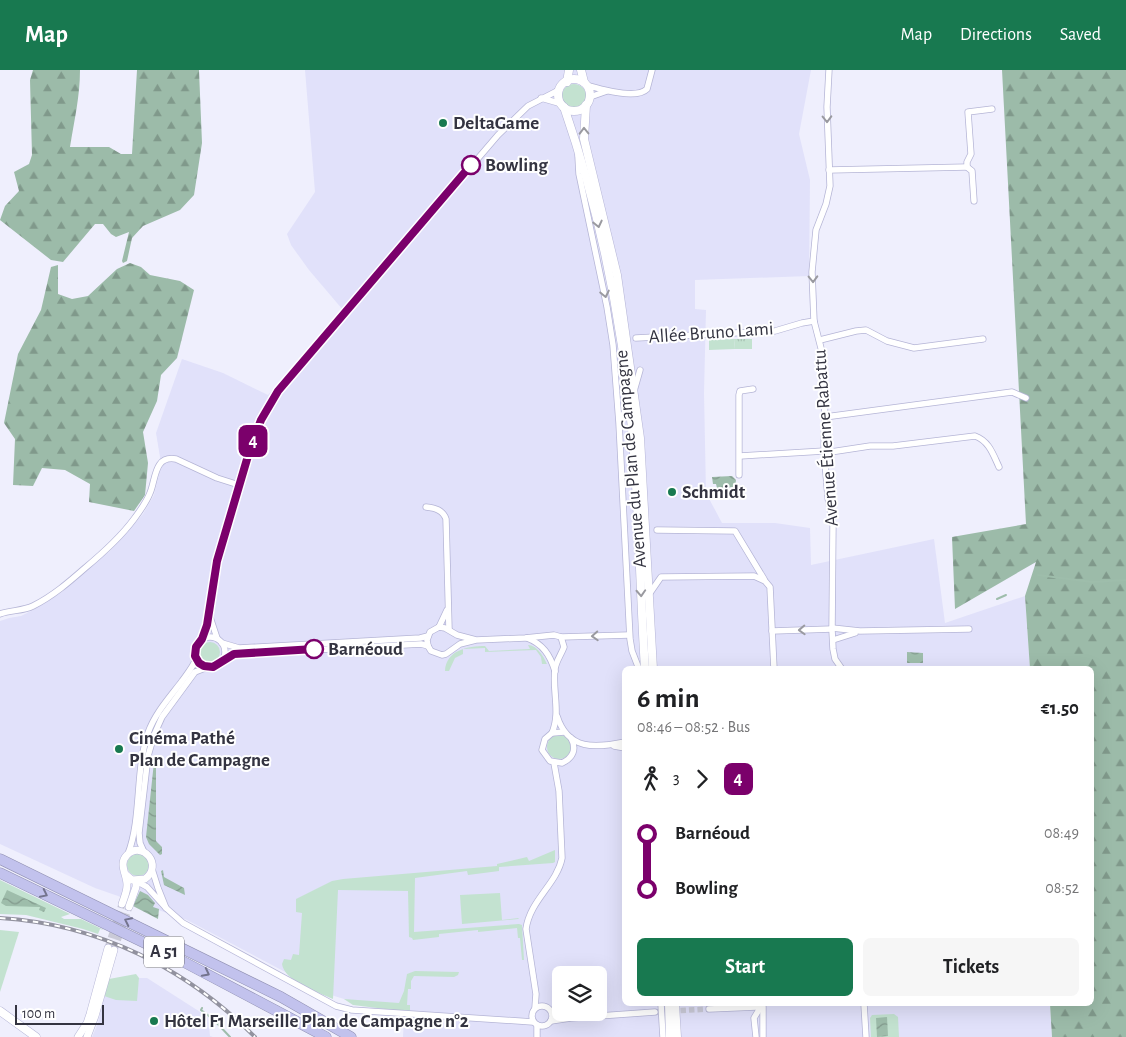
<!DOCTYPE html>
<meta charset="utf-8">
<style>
:root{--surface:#fff;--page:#f6f6f6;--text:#202124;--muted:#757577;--accent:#187950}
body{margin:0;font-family:"Alegreya Sans",sans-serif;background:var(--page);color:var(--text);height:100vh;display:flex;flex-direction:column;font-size:19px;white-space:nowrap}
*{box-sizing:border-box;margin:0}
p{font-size:16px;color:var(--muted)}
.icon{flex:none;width:28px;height:28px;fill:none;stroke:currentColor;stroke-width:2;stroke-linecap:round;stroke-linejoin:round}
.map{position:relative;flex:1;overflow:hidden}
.side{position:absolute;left:622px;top:596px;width:472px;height:340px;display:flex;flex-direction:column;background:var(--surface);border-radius:8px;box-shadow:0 5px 20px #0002}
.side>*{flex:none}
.badge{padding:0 10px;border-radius:8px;font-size:18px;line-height:32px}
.fabs{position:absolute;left:552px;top:896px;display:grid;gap:10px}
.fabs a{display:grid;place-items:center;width:55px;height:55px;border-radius:8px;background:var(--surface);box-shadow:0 5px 20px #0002;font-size:25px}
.scale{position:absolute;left:15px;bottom:12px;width:89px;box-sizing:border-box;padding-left:5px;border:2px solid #343441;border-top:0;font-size:14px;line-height:18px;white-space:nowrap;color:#343441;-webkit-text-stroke:4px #fff;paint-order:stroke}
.map>.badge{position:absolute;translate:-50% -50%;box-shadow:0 0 0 2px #fff}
.legs{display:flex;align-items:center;gap:8px;height:55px;padding:0 15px;font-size:16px}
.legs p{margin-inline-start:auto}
.overview{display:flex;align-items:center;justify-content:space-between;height:85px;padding:0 15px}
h1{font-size:28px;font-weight:700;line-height:38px}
.primary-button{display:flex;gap:10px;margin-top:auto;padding:10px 15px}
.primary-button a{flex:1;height:58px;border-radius:8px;background:var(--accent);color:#fff;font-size:20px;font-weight:700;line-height:58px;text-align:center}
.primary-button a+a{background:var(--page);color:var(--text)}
ul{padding:0 15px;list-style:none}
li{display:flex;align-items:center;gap:18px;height:55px;font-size:19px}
li i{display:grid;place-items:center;width:8px;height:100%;margin:0 6px;background:currentColor}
li i::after{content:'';width:12px;height:12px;margin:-6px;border:4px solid;border-radius:50%;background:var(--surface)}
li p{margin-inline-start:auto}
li:first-child i{background:linear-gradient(#0000 50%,currentColor 0)}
li:last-child i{background:linear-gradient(currentColor 50%,#0000 0)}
header{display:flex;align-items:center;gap:30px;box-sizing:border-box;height:70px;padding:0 25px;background:var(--accent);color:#fff}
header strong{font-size:24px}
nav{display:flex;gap:28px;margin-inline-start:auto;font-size:18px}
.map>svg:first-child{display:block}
</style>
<header>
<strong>Map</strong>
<nav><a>Map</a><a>Directions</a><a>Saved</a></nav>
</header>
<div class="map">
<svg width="1126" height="967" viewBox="0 0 1126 967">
<defs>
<pattern id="forest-firs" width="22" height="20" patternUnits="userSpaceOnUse" patternTransform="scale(1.25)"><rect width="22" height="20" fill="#9cbba9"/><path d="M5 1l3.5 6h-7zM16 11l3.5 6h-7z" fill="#80998b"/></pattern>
<pattern id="park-tufts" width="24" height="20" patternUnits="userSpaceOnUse" patternTransform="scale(1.25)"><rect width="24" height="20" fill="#c3e2d0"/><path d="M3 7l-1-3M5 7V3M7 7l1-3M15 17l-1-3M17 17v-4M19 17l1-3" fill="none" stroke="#a8c2b4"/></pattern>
<pattern id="water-waves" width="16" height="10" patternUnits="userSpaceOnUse" patternTransform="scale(1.25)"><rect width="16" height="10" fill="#9ebdab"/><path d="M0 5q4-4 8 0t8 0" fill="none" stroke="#829a8d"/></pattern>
</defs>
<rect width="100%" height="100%" fill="#efeffd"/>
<!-- built -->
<g fill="#e1e1fa" fill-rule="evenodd">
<path d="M305,0H811L799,64L810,110L809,206L695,210V239L706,240L704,323L706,423L722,453H775L810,458L811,495L934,469L945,553L1025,526L1030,599H625V934H1050L1052,967H403L404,948L325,923L187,850L95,818L0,774V551L9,548L21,546L33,540L62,522L98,489L109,482L143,444L154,425L159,404L160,387L156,363L182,289L223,303L268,325L343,240L309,200L291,175L287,164L315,122ZM561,905H599V942H561Z"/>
<polygon points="139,908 147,908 208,947 210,966 213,967 92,967 98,953 104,926 136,930"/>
</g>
<!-- green -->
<g fill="#c3e2d0">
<circle cx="574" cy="26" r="12"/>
<polygon points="734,269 735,279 709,280 709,270"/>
<circle cx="210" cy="582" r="10"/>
<path d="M528,575C537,575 544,587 547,594H542L541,587L536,580L485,582V578L463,579V584L455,588L449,601H445C446,580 468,576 485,576L489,581L530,579Z"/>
<circle cx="559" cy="677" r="12"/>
<path d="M555,780V792L553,793L499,797V801L468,805L467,801L415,808L414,862L519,854L522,855L524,890H522L520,868H518L517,858L478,862V860L439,864V867L413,870L412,868L409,867L408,821L338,820L333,929C318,922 284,911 282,894L284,889L291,890L293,884L299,885L302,843L296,842V829L332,811L343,809L497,796V794L527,787L529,791Z"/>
<circle cx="138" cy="795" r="11"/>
<polygon points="0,810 70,844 61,847 64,849 81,849 104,860 100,859 98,864 83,859 26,845 0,844"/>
<polygon points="500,823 502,850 519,848 518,849 462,854 460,825"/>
<polygon points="0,860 19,862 0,922"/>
<polygon points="415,901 459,902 458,905 454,907 414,906 411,911 411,919 408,919 407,935 410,935 410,942 353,935 344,929 399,933 404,921 407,904"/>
<polygon points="136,904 139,908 137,931 116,930 104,926 109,909"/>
<polygon points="894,944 898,947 899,967 871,967 870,948 872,945"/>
</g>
<!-- forest -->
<g fill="url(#forest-firs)">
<path d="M33,0H80C80,27 74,51 70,77H109L121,84H132L137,0H199L202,73L194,125L180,140L143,156L132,168L127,191L123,193L122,191L129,162L116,167L111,164L103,154H95L63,192L51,190L0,150L5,136L19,121L14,102L29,94L32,85L30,10Z"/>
<polygon points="1002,0 1126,0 1126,967 1052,967 1050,934 1092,934 1092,599 1030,599 1025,526 1036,492 955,539 952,467 1026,454"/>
<polygon points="130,193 141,197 150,205 180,211 194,220 177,288 161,305 157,331 143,362 148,393 145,425 134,441 89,432 90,414 65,400 42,398 33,416 13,415 15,369 4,353 18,284 41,240 51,197 58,195 58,224 72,229 88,226 117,199"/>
</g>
<!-- park -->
<polygon fill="url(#park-tufts)" points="734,269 752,269 752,279 735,279"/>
<!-- water -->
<g fill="url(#water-waves)">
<polygon points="732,406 736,410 735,417 717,418 716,414 713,414 712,407"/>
<polygon points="907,582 923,583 923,593 907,593"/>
<polygon points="156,690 156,771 162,777 162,784 160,785 149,774 146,767 154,692"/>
<polygon points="163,800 164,807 184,818 185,825 164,815 161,801"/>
<polygon points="7,820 46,838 44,842 39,840 40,837 6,836 1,833"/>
<polygon points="140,821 148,825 155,833 153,837 159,839 158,849 133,836"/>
<polygon points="887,947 888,966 877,967 876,948"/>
</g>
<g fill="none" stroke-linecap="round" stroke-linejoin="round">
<!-- stream -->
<g stroke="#9ebdab" stroke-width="2">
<polyline points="703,262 703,261 716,261"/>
<polyline points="1038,505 1092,512 1126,510"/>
<polyline points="997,529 1006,525"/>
<polyline points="202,938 201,940 214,950 230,967"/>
</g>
<!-- minor-tunnel -->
<polyline stroke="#cacad7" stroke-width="5.5" stroke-dasharray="5.5 3" stroke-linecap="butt" points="655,942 709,939"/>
<!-- tertiary-tunnel -->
<g stroke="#cacad7" stroke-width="7" stroke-dasharray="7 3.5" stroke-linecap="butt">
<polyline points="108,878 122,834"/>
<polyline points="114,880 129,837"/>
</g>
<defs>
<g id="minor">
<polyline points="829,0 827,37 830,116 826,134 816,160 812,202 814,251 822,282 825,321 824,381 828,428 833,455 832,560 833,579 835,589 842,599"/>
<path d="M586,15C600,19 636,30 647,19L652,0"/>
<polyline points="590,27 607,21"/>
<polyline points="541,28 562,34"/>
<polyline points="578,86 579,104 607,237 613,275 619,353 630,569 632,581 639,599"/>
<polyline points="829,100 967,97"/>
<polyline points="974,131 972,101 967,97 967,92 971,84 968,42 992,39"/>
<polyline points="636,268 775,261 802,253 814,251"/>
<polyline points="820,270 856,261 866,260 887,271 914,278 983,269"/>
<polyline points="634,321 640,300"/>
<polyline points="825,347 1012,322 1026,328"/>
<polyline points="620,351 629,333"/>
<path d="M824,383L870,376H893L975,366C989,371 993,384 999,397"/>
<polyline points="740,386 824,381"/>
<polyline points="739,405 739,325 740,321 753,319"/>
<path d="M426,437C435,438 443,440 446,449L449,559"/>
<polyline points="657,460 735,461 764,509"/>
<polyline points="650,523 661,507 754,506 765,511 770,517 774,599"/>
<path d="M0,544C11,540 23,541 33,536C53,526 69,512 85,498C103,483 120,468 134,449C140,441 146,433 150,423C156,409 154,385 176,389L217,408L239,415"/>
<polyline points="210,547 217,568"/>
<polyline points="439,557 447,540"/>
<polyline points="832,558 860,561 969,559"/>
<polyline points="772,561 832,559"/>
<circle cx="210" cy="582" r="15"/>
<polyline points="561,567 629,565"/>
<path d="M527,568C543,574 550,585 555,601"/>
<polyline points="203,569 210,545 212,514 222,469 257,360 271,330 498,65 528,36 559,20"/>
<path d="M476,570L457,565L445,558L439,557L430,562L427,570L428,576L431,581L442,585L446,584L460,574L476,570L525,568L554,565L561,567L564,577C561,585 556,591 555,599C552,621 561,642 552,663"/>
<polyline points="833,570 855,563"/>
<polyline points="222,573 239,578 420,568 428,566"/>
<polyline points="224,589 230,585 238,584 421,574 428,576"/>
<path d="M557,646C568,681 596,678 625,672"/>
<path d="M564,662L552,663L545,669L542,680L550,691L562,693C573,688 577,679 571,668"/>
<polyline points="614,676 625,678"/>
<polyline points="144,782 140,773 139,763 148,686 154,665 162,647 195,602 208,597"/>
<path d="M128,784C142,747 135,701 148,663C155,643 170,627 182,611C187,604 193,597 196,589"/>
<polyline points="136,811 147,817 166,838 158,818 152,799"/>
<polyline points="166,838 183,853 336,936 352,940 533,952"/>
<polyline points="661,934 663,967"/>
<polyline points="864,934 866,967"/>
<circle cx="542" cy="946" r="10"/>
<path d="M535,938L536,924L526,859C530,830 557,814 562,788L559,721L554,693"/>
<polyline points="709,939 756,937"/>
<polyline points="551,951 571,948 655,942"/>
<polyline points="537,955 537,967"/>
<polyline points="756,967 754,948 760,938"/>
<polyline points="763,967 763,937"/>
</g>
<g id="tertiary">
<path d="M122,834C124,828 127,822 127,815C127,804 118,794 127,785C142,770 164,795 145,809L132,810L125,804"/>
<polyline points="129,837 136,817 136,811"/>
<polyline points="78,967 87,953 90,944 108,878"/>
<polyline points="87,967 95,946 114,880"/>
</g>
<g id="secondary">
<polyline points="581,0 584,12"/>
<circle cx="574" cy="25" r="16"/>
<polyline points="567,12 569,0"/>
<polyline points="586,35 584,69 617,205 640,368 653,599"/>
<path d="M564,37C601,144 623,256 633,369C639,445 640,522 645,599"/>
<polyline points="669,934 670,967"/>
<polyline points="675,934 677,967"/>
<polyline points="0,941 36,967"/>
</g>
<g id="motorway">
<polyline points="0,789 281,927 351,967"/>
<polyline points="0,803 182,891 326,967"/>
</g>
</defs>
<!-- minor casing -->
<use href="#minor" stroke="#b5b5d6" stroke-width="7"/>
<!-- tertiary casing -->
<use href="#tertiary" stroke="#b5b5d6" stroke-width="8"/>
<!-- secondary casing -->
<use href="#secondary" stroke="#b5b5d6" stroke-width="9"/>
<!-- motorway casing -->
<use href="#motorway" stroke="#9090b1" stroke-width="11"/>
<!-- minor -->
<use href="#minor" stroke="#fff" stroke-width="5.5"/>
<!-- tertiary -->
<use href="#tertiary" stroke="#fff" stroke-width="7"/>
<!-- secondary -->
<use href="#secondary" stroke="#fff" stroke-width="8"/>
<!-- motorway -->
<use href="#motorway" stroke="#c2c2ed" stroke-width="10"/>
<defs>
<path id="rail" d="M0,848C98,854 186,898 255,967"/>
</defs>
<!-- rail casing -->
<use href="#rail" stroke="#92929f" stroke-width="4"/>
<!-- rail -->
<use href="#rail" stroke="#fff" stroke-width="2" stroke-dasharray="5.5" stroke-linecap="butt"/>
</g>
<!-- one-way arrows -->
<defs><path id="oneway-chevron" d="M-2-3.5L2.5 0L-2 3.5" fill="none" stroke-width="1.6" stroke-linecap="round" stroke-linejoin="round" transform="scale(1.25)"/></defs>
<g stroke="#9a9aa0">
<use href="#oneway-chevron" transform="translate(827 49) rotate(89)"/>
<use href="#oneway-chevron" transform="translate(584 61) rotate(-91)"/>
<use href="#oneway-chevron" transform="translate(598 154) rotate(77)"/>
<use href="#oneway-chevron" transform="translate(813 209) rotate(89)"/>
<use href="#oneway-chevron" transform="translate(605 224) rotate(78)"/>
<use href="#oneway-chevron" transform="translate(641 523) rotate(87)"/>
<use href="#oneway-chevron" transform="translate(802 560) rotate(178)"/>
<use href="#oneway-chevron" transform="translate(595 566) rotate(177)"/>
</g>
<g stroke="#74748e">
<use href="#oneway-chevron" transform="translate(44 824) rotate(26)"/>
<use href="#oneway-chevron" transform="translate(128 851) rotate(-154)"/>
<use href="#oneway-chevron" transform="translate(206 903) rotate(27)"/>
</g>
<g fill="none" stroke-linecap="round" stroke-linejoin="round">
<defs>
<polyline id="line-1" points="314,579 234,584 213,597 204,596 199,593 195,586 196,577 202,569 207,555 217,491 250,379 261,350 278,321 471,95"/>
</defs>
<!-- line-1 casing -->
<use href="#line-1" stroke="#fff" stroke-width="11"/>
<!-- line-1 -->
<use href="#line-1" stroke="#7b006b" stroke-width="8"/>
</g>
<!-- markers -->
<g fill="#187950" stroke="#fff" stroke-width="2">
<circle cx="443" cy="53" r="5"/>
<circle cx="672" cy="422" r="5"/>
<circle cx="119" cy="679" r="5"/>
<circle cx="154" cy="951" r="5"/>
</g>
<g fill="#fff" stroke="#7b006b" stroke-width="2.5">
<circle cx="471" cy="95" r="9"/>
<circle cx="314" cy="579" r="9"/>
</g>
<g text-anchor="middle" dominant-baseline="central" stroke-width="4" stroke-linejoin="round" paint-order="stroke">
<!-- shield labels -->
<rect fill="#fff" stroke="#71717a" stroke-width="1" x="144" y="866.5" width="40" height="31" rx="4"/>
<g font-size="18" font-weight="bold" fill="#343441">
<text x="164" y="882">A 51</text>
</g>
<!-- poi labels -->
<g font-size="19" font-weight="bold" fill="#343441" stroke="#fff" text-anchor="start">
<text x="453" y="53">DeltaGame</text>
<text x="682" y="422">Schmidt</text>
<text x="129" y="668">Cinéma Pathé<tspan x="129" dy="22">Plan de Campagne</tspan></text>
<text x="164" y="951">Hôtel F1 Marseille Plan de Campagne n°2</text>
</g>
<!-- stop labels -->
<g font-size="19" font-weight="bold" fill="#343441" stroke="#fff" text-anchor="start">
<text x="485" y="95">Bowling</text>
<text x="328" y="579">Barnéoud</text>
</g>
<!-- street labels -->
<g font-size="19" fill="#343441" stroke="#fff">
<text transform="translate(711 263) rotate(-4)">Allée Bruno Lami</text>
<text transform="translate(826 368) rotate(-94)">Avenue Étienne Rabattu</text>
<text transform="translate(631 389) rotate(-95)">Avenue du Plan de Campagne</text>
</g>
</g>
</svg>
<div class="fabs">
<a><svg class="icon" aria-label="layers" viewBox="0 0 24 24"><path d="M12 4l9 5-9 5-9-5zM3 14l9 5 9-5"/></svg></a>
</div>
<div class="scale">100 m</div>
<b class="badge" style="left:253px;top:371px;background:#7b006b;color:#fff">4</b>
<section class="side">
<div class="overview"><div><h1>6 min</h1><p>08:46 – 08:52 · Bus</p></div><b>€1.50</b></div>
<div class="legs"><svg class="icon" aria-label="walk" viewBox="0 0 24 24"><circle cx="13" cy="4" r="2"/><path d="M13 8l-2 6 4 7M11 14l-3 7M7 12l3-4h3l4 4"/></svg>3<svg class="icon" aria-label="forward" viewBox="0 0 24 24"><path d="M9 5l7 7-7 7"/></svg><b class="badge" style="background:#7b006b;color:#fff">4</b></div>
<ul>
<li><i style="color:#7b006b"></i><b>Barnéoud</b><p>08:49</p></li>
<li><i style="color:#7b006b"></i><b>Bowling</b><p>08:52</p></li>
</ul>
<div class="primary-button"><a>Start</a><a>Tickets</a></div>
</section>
</div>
